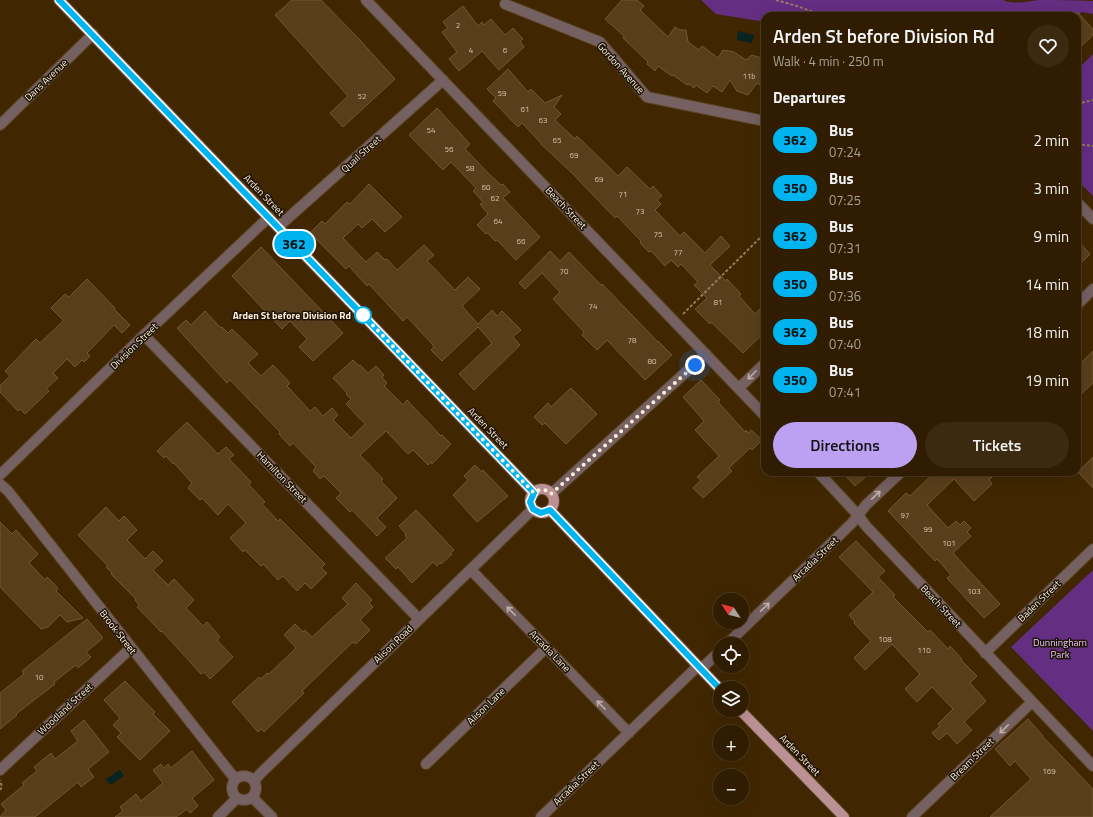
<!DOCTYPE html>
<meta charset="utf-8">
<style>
:root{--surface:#301d01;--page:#3c2a10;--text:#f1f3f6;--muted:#a8a299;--line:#4b3b23;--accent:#bca0f2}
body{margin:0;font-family:"Titillium Web",sans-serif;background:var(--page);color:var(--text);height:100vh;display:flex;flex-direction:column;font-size:15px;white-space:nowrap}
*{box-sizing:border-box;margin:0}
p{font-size:13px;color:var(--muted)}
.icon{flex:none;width:22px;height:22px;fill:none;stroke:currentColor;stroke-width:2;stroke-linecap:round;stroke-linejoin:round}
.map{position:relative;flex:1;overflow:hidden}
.side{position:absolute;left:761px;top:12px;width:320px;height:464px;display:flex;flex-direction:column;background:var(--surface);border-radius:12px;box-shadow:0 4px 16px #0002,0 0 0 1px var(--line)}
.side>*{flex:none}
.badge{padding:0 8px;border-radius:13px;font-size:14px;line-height:26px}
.needle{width:26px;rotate:306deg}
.controls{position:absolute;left:713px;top:593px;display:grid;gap:8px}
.controls a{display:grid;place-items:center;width:36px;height:36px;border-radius:50%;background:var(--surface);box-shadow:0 4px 16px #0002,0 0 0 1px var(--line);font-size:20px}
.you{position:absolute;width:20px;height:20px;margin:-10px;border:3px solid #fff;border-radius:50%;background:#1a73e8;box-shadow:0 0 0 6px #1a73e833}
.map>.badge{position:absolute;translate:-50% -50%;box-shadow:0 0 0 2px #fff}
h2{padding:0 12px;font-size:15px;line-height:36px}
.round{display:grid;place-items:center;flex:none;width:42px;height:42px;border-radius:21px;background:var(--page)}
.head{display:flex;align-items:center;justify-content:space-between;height:68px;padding:0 12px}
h1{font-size:19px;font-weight:600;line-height:30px}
.primary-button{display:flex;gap:8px;margin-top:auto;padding:8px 12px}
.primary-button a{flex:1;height:46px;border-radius:24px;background:var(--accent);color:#111;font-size:16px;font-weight:600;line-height:46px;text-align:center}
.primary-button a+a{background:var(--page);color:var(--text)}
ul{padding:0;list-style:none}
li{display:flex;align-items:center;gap:12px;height:48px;padding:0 12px}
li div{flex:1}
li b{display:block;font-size:15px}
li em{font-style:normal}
li .badge{min-width:44px;font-weight:700;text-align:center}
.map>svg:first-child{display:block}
</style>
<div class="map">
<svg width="1093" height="817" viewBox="0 0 1093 817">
<rect width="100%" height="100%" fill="#402701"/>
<!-- green -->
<g fill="#642e83">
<path d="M701,0H1003C1015,5 1027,1 1039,0C1057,0 1076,0 1093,1V14L1082,12L1077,16H1066L1055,12L1045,11L1036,15L991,13L986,16H765V22L716,14Z"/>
<polygon points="1093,54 1093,196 1077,180 1077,70"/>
<polygon points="1093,570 1093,731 1011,647"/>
</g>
<!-- water -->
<g fill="#072322">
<polygon points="738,31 754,35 752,43 737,40"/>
<polygon points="120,770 124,776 110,785 106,779"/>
</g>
<!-- building -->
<g fill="#593e1b" stroke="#735734">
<polygon points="292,0 321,0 359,39 395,79 343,127 330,113 348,96 275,15"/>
<polygon points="622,0 637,0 644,6 640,10 668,37 675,27 680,30 686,30 688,42 699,50 702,46 718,58 723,50 734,52 746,60 752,55 765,59 765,88 757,83 748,95 737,91 730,80 722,92 713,86 707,93 696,85 694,88 689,84 687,85 673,75 672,76 658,66 655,71 647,64 648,62 623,38 624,36 605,19"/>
<polygon points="463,6 478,26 482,22 484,25 491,19 505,35 513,28 523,39 520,41 524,47 499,70 482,51 459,71 449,59 457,52 442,32 448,28 443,22"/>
<polygon points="1077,12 1093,29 1093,35 1077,50"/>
<polygon points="508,69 528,92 531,89 545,103 562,95 554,107 561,114 555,120 575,139 577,136 618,176 627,167 650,189 653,186 662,196 657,200 661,204 655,210 680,236 684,232 705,253 721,236 730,246 710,265 726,281 727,279 741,294 739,296 755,314 765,304 765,332 743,353 711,322 710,324 695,309 707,298 694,285 698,282 681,264 678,267 671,260 665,266 651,251 649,252 640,243 641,241 617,216 615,218 572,173 541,144 541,143 522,123 518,127 493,101 496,98 487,89"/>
<polygon points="437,108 470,144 465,149 490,175 501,185 503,184 510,192 503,198 540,237 516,260 497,240 495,241 488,233 486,234 477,225 488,214 480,204 483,202 473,191 476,188 451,162 443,170 409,135"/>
<polygon points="369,184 402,217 385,232 372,219 362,228 358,224 343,238 366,262 377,252 385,260 387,259 397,270 424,245 434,255 427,261 455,290 468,277 480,289 462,306 478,324 492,310 497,316 502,311 521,330 513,337 520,345 474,390 459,374 492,343 478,327 442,361 431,350 434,347 432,344 407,317 403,321 369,284 367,286 349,266 346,269 310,233 322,221 325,224 347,202 350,204"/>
<polygon points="1077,240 1090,254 1077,267"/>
<polygon points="261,247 343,333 313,361 299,347 307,339 290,321 282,329 232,276"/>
<polygon points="550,251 560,261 569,252 601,285 602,284 658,342 658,341 672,355 645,380 607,340 597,350 582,335 584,332 553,299 560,292 542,273 525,289 519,283"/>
<polygon points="87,279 115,308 114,309 130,325 122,333 114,325 87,353 90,356 84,362 82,360 75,367 67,359 53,373 58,378 46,389 49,391 25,414 20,409 18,411 0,392 0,386 10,376 5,371 36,339 40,343 62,322 63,320 51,308 65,294 69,297"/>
<polygon points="205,311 221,328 222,327 228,333 232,329 258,354 248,363 261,376 273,365 290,383 287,386 310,411 315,407 323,416 332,408 338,415 333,420 351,438 365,424 346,404 351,399 346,394 347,393 333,378 353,360 359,366 360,365 368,373 376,366 384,375 382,377 387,383 384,386 403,405 407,400 441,436 442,435 451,444 432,464 431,462 428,465 413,450 408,454 386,431 360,455 383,479 381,481 397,498 377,518 386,527 377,536 352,510 350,512 336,498 341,493 324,476 320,479 313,471 316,467 293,443 290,446 279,434 280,432 230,380 227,383 177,328 186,320 191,325"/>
<polygon points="1093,351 1093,383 1077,398 1077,367"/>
<polygon points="701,380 720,400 718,402 745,432 746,430 749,433 751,430 762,440 752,450 750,448 729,468 732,471 703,498 693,488 701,480 697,477 719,456 695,430 704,421 683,397"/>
<polygon points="571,388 597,414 566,444 545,423 542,425 534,417 548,403 551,407"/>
<polygon points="187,422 218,454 226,447 234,455 229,459 251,482 249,485 265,502 262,504 278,521 280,519 325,564 321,568 327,573 311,589 305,583 297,591 283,576 278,580 263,564 261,566 245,550 243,552 230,538 246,523 228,504 218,515 202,498 200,500 188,488 192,483 174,463 173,464 166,456 164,458 157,451"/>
<polygon points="1093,457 1093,488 1078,472"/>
<polygon points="475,465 482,472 483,470 508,496 477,522 453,495 468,480 464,476"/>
<polygon points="842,472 871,472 855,486"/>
<polygon points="935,472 997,472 989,480 992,484 974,501 954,479 927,505 948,528 956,521 960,525 964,521 971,528 967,532 971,536 953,553 1000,604 984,618 947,578 951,575 937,559 935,561 888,511 906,493 910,496"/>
<polygon points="106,507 119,521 124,516 137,530 127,540 145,559 153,551 163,561 153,570 168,585 174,579 194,600 186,608 203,626 207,622 220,637 217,640 233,657 210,679 204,672 201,674 162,631 161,632 137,607 139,605 135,600 136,599 111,574 112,573 106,567 108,566 78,535"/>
<polygon points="416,510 454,550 450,553 452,554 441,564 440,563 437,566 433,562 412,583 398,567 396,569 385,558 407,538 405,535 406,534 399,526"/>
<polygon points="0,522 12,534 16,530 38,554 29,563 45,580 47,577 58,588 56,591 83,618 67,622 60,615 48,627 41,629 0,587"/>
<polygon points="856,541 885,571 878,577 895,595 893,597 928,632 930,630 948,649 950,646 962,659 961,660 977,676 970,683 986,701 964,722 972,730 957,744 947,733 939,740 932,733 940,726 938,724 953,709 932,687 917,702 905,689 920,674 892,644 865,670 854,658 871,641 854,623 855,622 849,615 873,592 839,557"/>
<polygon points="356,583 372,600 369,603 373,607 360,620 370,630 356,644 353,642 336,658 302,691 304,693 264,732 261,729 258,732 232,702 259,677 261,679 267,673 269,674 296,648 284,635 295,624 303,632 305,630 312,637 348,604 342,598"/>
<polygon points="87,619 103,638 86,652 91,657 78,668 76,665 54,682 55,684 16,714 17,715 0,729 0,693 24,674 22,671"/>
<polygon points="125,681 155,712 153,714 170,731 140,760 117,737 121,733 113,725 120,718 104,700"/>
<polygon points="1028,719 1043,736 1042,736 1093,789 1093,817 990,817 1031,779 1015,761 1010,766 995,749"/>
<polygon points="84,720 109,752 88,769 94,777 81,787 78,782 35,817 0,817 6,810 1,804 24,785 22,783 37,771 34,767 51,753 55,759 78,741 71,731"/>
<polygon points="192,751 214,780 192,798 198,806 190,813 187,809 176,817 115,817 123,811 120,807 136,794 141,801 163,783 153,770 161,764 164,768 168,764 171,768"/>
</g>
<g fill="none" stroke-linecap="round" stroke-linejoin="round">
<defs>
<g id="minor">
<polyline points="366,0 765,416"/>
<polyline points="505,4 600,42 647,97 765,121"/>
<polyline points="0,125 93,34"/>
<polyline points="1077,202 1093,219"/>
<polyline points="278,227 443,80"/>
<polyline points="1077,305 1093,289"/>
<polyline points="144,335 419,619"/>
<polyline points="739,388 765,363"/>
<polyline points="818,472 858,515 866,526 1093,766"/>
<polyline points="0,475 144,335 269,217"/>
<polyline points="0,484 8,491 232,775 237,778"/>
<polyline points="551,494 706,354"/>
<polyline points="471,570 629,733"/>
<polyline points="727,644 852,523 866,505 901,472"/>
<polyline points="985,653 1093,549"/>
<polyline points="701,669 720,651"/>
<polyline points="426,764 546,648"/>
<polyline points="0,770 131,648"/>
<circle cx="244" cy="788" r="12"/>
<polyline points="254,781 260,774 533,509"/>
<polyline points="253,798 272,817"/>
<polyline points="218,817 237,798"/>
<polyline points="541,817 698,666"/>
<polyline points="912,817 1032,702"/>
</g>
<g id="major">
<polyline points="59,0 534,493"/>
<circle cx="542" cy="501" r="12"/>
<polyline points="550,510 720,689"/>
<polyline points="740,710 844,817"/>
</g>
</defs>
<!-- minor casing -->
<use href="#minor" stroke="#5b4320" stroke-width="12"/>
<!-- major casing -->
<use href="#major" stroke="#5b4320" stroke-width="12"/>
<!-- path -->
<g stroke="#937e61" stroke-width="2" stroke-dasharray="3 2" stroke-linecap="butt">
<polyline points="776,0 797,6 824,16"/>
<polyline points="1077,104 1093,100"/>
<polyline points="1077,144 1093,146"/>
<polyline points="683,314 765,233"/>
<polyline points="0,790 2,787 0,780"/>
</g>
<!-- minor -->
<use href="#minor" stroke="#756062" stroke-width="10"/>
<!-- major -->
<use href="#major" stroke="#bc9196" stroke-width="10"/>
</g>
<!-- one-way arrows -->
<defs><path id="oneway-shaft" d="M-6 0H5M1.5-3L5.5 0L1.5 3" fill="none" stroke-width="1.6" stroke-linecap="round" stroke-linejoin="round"/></defs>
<g stroke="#c0aea5">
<use href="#oneway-shaft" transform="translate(752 375) rotate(135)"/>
<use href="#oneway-shaft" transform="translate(876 495) rotate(-43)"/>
<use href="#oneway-shaft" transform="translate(765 607) rotate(-44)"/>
<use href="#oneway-shaft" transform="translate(511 611) rotate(-134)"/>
<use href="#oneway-shaft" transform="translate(601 705) rotate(-134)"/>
<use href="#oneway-shaft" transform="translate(1004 729) rotate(136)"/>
</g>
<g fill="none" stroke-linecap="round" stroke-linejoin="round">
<defs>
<polyline id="line" points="59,0 534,493 530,502 533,509 541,513 550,510 720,689"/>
</defs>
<!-- line casing -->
<use href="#line" stroke="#fff" stroke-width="9"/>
<!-- line -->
<use href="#line" stroke="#00b5ef" stroke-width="6"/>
<!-- walk -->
<path stroke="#feeedb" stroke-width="4" stroke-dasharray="0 7.2" d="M363,315L534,493C540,488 546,489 551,494L695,365"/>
</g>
<!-- markers -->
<circle fill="#fff" stroke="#00b5ef" stroke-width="2" cx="363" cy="315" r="8"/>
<g text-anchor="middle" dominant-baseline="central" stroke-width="3" stroke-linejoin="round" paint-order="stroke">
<!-- number labels -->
<g font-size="8" fill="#d5c2ab">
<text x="458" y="25">2</text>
<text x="471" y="50">4</text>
<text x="505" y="50">6</text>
<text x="749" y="76">11b</text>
<text x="502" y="93">59</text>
<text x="362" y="96">52</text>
<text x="525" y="109">61</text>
<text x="543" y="120">63</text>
<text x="431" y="130">54</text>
<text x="557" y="140">65</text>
<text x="449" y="149">56</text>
<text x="574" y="155">69</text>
<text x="470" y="168">58</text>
<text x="599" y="179">69</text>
<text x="486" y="187">60</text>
<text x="623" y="194">71</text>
<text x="495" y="198">62</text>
<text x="640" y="211">73</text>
<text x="498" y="221">64</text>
<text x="658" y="234">75</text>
<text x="521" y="241">66</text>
<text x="678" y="252">77</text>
<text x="564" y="271">70</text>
<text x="718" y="302">81</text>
<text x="593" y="306">74</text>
<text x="632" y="340">78</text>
<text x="652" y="361">80</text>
<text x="905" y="515">97</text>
<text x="928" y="529">99</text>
<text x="949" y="543">101</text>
<text x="974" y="591">103</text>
<text x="885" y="639">108</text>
<text x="924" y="650">110</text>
<text x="39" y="677">10</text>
<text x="1049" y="771">169</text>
</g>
<!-- street labels -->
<g font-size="10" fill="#feeedb" stroke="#1e1305">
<text transform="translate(621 68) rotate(48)">Gordon Avenue</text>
<text transform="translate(46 80) rotate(-44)">Dans Avenue</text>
<text transform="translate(361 154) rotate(-42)">Quail Street</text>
<text transform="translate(264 195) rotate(46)">Arden Street</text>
<text transform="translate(566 208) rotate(46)">Beach Street</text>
<text transform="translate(134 346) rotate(-44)">Division Street</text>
<text transform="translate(488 428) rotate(46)">Arden Street</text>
<text transform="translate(282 477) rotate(46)">Hamilton Street</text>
<text transform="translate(815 559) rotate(-44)">Arcadia Street</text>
<text transform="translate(1039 601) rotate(-44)">Baden Street</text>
<text transform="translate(941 606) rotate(47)">Beach Street</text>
<text transform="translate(118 632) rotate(52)">Brook Street</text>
<text transform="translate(393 644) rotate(-44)">Alison Road</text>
<text transform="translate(550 651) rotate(46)">Arcadia Lane</text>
<text transform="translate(486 706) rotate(-44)">Alison Lane</text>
<text transform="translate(65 709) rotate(-43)">Woodland Street</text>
<text transform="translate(800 755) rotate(46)">Arden Street</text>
<text transform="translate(972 759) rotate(-44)">Bream Street</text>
<text transform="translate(576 783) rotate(-44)">Arcadia Street</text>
</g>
<!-- stop labels -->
<g font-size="10" font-weight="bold" fill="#feeedb" stroke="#1e1305" text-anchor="end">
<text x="351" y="315">Arden St before Division Rd</text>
</g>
<!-- park labels -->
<g font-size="10" fill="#e4c5fa" stroke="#1e1305">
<text x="1060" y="642">Dunningham<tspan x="1060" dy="12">Park</tspan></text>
</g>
</g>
</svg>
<div class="controls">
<a><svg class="needle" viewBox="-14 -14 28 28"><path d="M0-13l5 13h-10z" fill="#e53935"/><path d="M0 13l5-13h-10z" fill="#a8a299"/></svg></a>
<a><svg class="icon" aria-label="locate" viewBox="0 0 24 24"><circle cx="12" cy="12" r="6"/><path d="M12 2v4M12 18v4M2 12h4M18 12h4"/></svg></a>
<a><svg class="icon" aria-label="layers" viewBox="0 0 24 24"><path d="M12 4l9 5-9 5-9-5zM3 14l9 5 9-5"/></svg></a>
<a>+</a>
<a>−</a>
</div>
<div class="you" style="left:695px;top:365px"></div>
<b class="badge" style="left:294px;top:244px;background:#00b5ef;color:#111">362</b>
<section class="side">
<div class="head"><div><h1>Arden St before Division Rd</h1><p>Walk · 4 min · 250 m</p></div><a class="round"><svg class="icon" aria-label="heart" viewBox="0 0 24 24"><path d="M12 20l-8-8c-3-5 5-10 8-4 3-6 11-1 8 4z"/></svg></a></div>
<h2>Departures</h2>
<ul>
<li><span class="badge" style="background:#00b5ef;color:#111">362</span><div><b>Bus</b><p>07:24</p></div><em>2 min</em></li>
<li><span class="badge" style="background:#00b5ef;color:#111">350</span><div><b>Bus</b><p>07:25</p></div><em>3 min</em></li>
<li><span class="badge" style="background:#00b5ef;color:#111">362</span><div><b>Bus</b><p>07:31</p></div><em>9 min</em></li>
<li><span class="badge" style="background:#00b5ef;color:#111">350</span><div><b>Bus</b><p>07:36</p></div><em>14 min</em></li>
<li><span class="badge" style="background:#00b5ef;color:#111">362</span><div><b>Bus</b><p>07:40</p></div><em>18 min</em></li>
<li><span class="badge" style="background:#00b5ef;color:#111">350</span><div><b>Bus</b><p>07:41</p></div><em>19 min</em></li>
</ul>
<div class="primary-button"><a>Directions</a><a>Tickets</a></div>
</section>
</div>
